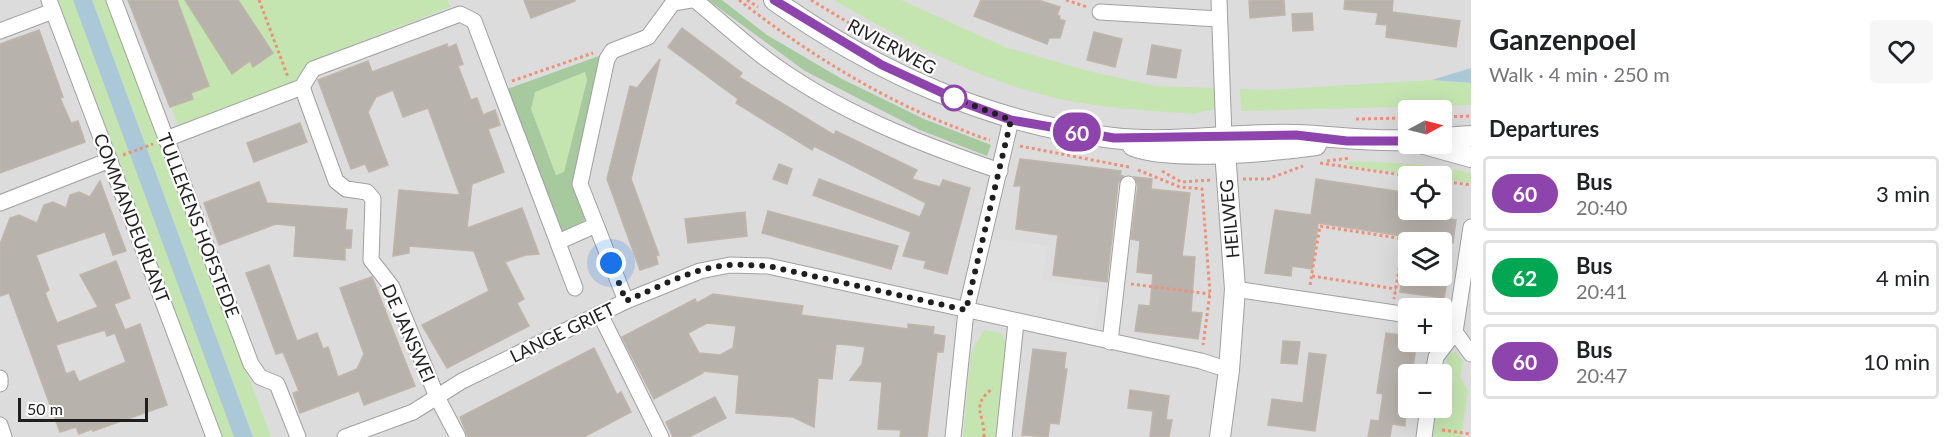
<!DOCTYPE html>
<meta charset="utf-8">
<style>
:root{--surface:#fff;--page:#f6f6f6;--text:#202124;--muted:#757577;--line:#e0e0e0}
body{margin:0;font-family:Lato,sans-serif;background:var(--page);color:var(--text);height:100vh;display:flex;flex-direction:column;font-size:22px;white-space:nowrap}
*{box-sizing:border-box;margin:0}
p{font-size:20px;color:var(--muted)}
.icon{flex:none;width:33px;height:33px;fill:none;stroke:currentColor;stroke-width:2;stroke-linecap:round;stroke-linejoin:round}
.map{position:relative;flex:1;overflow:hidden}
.sheet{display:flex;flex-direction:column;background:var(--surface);width:480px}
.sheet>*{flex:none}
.badge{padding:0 12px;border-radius:20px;font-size:21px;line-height:39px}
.needle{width:39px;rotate:83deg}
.controls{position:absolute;left:1398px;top:100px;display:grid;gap:12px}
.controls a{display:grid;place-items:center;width:54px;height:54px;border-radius:6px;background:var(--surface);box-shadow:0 6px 24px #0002;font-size:30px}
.scale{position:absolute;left:18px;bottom:15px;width:130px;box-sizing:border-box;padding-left:6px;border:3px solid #1f1f1f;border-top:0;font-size:16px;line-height:21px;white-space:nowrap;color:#1f1f1f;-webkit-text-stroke:4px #fff;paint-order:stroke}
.you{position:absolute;width:30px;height:30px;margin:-15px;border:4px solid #fff;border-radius:50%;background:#1a73e8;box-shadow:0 0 0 9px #1a73e833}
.map>.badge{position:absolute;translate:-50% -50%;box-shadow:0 0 0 3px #fff}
h2{padding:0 18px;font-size:22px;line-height:54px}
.round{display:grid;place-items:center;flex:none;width:63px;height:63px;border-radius:6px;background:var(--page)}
.overview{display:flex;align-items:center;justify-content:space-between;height:102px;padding:0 18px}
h1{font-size:28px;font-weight:700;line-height:45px}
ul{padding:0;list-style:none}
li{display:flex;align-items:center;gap:18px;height:75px;margin:0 12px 9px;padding:0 6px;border:3px solid var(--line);border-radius:6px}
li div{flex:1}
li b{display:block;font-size:22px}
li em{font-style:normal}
li .badge{min-width:66px;font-weight:700;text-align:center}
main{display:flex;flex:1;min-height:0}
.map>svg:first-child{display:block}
</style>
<main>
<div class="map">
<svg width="1471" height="437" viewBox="0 0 1471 437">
<rect width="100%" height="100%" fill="#eeede6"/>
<!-- residential -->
<path fill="#dddcdc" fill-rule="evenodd" d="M0,0H1471V437H0ZM1408,111H1442V144H1408ZM1408,177H1442V210H1408ZM1408,243H1442V276H1408ZM1408,309H1442V342H1408ZM1408,375H1442V408H1408Z"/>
<!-- grass -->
<g fill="#c4e4b0">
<polygon points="58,0 73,0 234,437 220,437"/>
<polygon points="92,0 109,0 271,437 253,437"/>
<polygon points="131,0 448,0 450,7 316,59 296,81 178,125"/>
<path d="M834,0H901L1005,47L1088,71L1156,86L1215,88V109L1193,114C1146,110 1097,108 1051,97C974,78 903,40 834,0Z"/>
<polygon points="585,72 587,80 564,172 556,175 531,109 535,92"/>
<polygon points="1432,80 1471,83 1471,105 1241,111 1240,89 1267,90"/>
<path d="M1345,162C1388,161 1429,164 1471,173V183L1352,166Z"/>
<polygon points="984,330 1001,333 1008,348 999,437 963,437 971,353"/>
<polygon points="1456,352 1463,361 1460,377 1468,391 1461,437 1433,437 1437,408 1442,408 1442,379 1448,354"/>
</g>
<!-- forest -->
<g fill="#a6ca9e" fill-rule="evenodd">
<polygon points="708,0 722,0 767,35 842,79 924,119 991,145 987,156 920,130 805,71"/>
<path d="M599,56L601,58L574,184L586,220L561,232L507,89ZM585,72L587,80L564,172L556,175L531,109L535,92Z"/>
</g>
<!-- parking -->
<polygon fill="#dfdfdf" points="991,238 1048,246 1043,279 1101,289 1094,331 976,306"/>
<!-- water -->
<g fill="#aac8d8">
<polygon points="73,0 92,0 253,437 234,437"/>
<polygon points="1471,68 1471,83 1432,80"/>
</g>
<!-- building -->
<g fill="#b8b2ac" stroke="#bfb5a9" stroke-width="1.5" fill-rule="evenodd">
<polygon points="128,0 177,0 209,86 191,93 193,99 170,107"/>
<polygon points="185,0 238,0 273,53 253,67 250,61 232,74"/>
<polygon points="524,0 575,0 575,1 531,18"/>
<polygon points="981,0 1038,0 1060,7 1057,15 1060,16 1059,19 1065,21 1060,38 1049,38 1047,44 974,16"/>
<polygon points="1249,0 1284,0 1285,15 1250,18"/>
<polygon points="1345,0 1393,0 1392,12 1460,21 1456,47 1386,37 1387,25 1376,24 1378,13 1344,9"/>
<polygon points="1312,13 1313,30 1293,31 1292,14"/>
<polygon points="682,28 742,73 739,77 834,135 836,131 917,170 912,179 940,187 943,180 970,188 947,274 924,268 926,261 903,256 911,232 813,195 819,179 920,217 926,203 814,146 812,150 736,103 738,99 668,47"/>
<polygon points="39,30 63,97 60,98 71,123 78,121 85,142 0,173 0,44"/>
<polygon points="1094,32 1122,39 1115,67 1087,60"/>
<polygon points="447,44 448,48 456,44 463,64 458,66 471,100 477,98 483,115 495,110 500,125 488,129 504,172 472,184 467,228 522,208 539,254 526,255 505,262 524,299 517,303 529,326 447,368 422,325 489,291 474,251 409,246 409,253 393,256 399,190 460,195 428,108 403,117 393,90 376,97 368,112 388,165 369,172 365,164 351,169 318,80 368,61 372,72"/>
<polygon points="1152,45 1181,50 1176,78 1147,74"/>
<polygon points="660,59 631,179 659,255 656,256 658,264 640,270 607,179 630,86 637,88"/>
<polygon points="300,123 307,142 254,162 247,143"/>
<polygon points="1020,159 1121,171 1120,175 1123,176 1118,183 1107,282 1053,275 1058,235 1016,229 1021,186 1014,186"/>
<polygon points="779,164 792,169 787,184 773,179"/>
<polygon points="1134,177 1152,179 1151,189 1190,193 1182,256 1195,257 1191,312 1202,313 1198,339 1135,331 1139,305 1150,306 1153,274 1137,272 1140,241 1131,239 1138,185"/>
<polygon points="1316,179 1408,193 1408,210 1422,210 1421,215 1456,220 1453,243 1408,243 1409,237 1318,223 1312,269 1292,266 1291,276 1265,273 1275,210 1311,215"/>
<path d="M100,181L126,251L113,255L105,232L36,255L49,290L45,293L57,323L98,307L80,275L116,261L130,298L114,304L125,330L140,324L167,405L93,431L92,429L79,434L76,427L60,432L9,293L0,296V244L10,218L19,215L37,223L44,205L53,202L66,208L70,195L79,192L90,197ZM105,330L107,336L115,333L126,362L79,382L74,371L66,374L56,345Z"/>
<polygon points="259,182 267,203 347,209 345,230 352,230 351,248 345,248 345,260 294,256 296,226 276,224 219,245 204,203"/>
<polygon points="768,211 898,246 891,269 762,233"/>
<polygon points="745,212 747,236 688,243 685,219"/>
<polygon points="269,265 297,341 317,333 323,349 328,347 338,377 357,369 364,354 340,288 372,277 415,386 364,405 359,391 300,413 293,393 299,391 283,352 276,354 246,273"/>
<polygon points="1403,276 1448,276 1444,298 1400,292"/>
<path d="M713,294L803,306L801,315L908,329V324L934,327L933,334L945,336L943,352H937L927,437H900L901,430L878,429L882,382L850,380L862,364L865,347L851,345L836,344L832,379L818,378L814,427L793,417L736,413L739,375L702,371L703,373L654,399L622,337L695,299L697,303ZM707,323L736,326L733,348L720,355L699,353L688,333Z"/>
<polygon points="1386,333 1408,336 1405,352 1415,353 1412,375 1408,375 1405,426 1392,424 1390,437 1368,437 1371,420 1379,421 1383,394 1377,393"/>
<polygon points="1283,341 1300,342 1297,364 1281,363"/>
<polygon points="594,348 617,395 621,392 631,412 584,437 468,437 460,417"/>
<polygon points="1033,349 1066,353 1064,369 1067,369 1059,424 1050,423 1048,437 1022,435"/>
<polygon points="1309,353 1326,355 1315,431 1268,425 1272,399 1303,403"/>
<polygon points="1130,390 1169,396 1166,420 1172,420 1169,437 1150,437 1153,411 1128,408"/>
<polygon points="715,397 726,418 689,437 673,437 666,422"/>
</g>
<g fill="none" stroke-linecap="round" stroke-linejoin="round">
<defs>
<g id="minor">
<polyline points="49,0 214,437"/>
<polyline points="114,0 251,364 260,377 277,384 298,437"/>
<path d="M695,0C718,19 741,40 766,59C836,111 917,143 1000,171"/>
<polyline points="1219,0 1224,137"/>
<polyline points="1100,12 1219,19"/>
<polyline points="0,31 53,11"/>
<polyline points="302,87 336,181 346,189 367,192 373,199 371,260 392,287 437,397 458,437"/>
<polyline points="166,139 302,87 313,69 460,14 474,21 575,288"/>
<polyline points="0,203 110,160"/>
<polyline points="558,242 596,225"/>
<polyline points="1235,289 1408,315"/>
<polyline points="626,301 580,184 607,59 612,51 648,37 673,3 691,0"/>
<polyline points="600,314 661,437"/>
<polyline points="1442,322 1455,332 1471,227"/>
<polyline points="1110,342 1128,184"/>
<polyline points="1433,375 1436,357 1455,332 1471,354"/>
<polyline points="0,378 0,384"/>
<polyline points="0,425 4,437"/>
<polyline points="345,437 413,412 462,381 626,301 700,271 730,265 768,266 1201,361 1229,370"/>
<polyline points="953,437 966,311 1011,120"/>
<polyline points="1004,437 1016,322"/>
<polyline points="1424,437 1428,408"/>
</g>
<g id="tertiary">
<path d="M774,0C874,71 990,124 1113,138C1171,145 1236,133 1295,135C1333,136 1369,142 1408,140"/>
<polyline points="1442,138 1471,136"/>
<polyline points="1424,144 1471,157"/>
<path d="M1133,146C1173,161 1272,151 1316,145"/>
<polyline points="1220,437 1229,370 1235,289 1224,137"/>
</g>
</defs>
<!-- minor casing -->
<use href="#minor" stroke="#a0a0a0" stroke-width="17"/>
<!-- tertiary casing -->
<use href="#tertiary" stroke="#a0a0a0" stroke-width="22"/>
<!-- path -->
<g stroke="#ed9178" stroke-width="3" stroke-dasharray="3 3" stroke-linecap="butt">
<polyline points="259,0 288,77"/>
<path d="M739,0C803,50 876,96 952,126C964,130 977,137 990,140"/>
<polyline points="747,0 758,7"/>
<polyline points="811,0 884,44"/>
<polyline points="1066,0 1087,7"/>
<polyline points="512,81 593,53"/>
<polyline points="1442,117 1471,116"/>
<polyline points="1356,119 1408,118"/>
<polyline points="1020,146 1129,167"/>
<polyline points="123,155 153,144"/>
<polyline points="1327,161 1350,158"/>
<polyline points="1320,163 1416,177"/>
<polyline points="1138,170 1180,187 1202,189 1210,293 1203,345"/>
<polyline points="1162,171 1181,182 1210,180"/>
<polyline points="1243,179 1268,179 1303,166"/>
<polyline points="1442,181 1471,185"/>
<polyline points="1312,276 1396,289"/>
<polyline points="1131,284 1210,294"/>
<polyline points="1310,285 1320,226 1404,239 1394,299"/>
<polyline points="1442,430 1471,434"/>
<path d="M984,437C985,413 969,407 993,388"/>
</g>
<!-- minor -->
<use href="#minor" stroke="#fff" stroke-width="15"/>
<!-- tertiary -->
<use href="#tertiary" stroke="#fff" stroke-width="20"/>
</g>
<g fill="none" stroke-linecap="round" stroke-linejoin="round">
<defs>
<polyline id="line" points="774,0 882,65 962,102 1011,120 1114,138 1296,135 1347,141 1408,141"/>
</defs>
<!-- line casing -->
<use href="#line" stroke="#fff" stroke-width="14"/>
<!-- line -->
<use href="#line" stroke="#8e44ad" stroke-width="9"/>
<!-- walk -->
<path stroke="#1f1f1f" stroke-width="6" stroke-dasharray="0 10.8" d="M611,263L626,301C659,287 694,267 731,265C743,264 756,266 768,266L966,310L1011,120L954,98"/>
</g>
<!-- markers -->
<circle fill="#fff" stroke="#8e44ad" stroke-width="3" cx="954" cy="98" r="12"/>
<g text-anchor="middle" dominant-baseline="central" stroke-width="4.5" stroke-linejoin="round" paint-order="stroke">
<!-- street labels -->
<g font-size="18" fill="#1f1f1f" stroke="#fff">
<text transform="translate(892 46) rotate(28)">RIVIERWEG</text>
<text transform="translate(132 218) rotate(69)">COMMANDEURLANT</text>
<text transform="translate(1229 219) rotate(-95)">HEILWEG</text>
<text transform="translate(199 225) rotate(69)">TULLEKENS HOFSTEDE</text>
<text transform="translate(562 332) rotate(-26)">LANGE GRIET</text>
<text transform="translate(409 333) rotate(66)">DE JANSWEI</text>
</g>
</g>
</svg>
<div class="controls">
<a><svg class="needle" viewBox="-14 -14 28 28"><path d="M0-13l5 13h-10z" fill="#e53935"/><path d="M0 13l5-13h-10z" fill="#757577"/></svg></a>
<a><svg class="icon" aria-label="locate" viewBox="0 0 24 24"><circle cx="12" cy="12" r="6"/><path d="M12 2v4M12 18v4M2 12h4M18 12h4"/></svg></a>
<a><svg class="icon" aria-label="layers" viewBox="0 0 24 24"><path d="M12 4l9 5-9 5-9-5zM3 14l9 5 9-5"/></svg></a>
<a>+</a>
<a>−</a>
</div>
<div class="scale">50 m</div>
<div class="you" style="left:611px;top:263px"></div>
<b class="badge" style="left:1077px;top:132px;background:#8e44ad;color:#fff">60</b>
</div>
<section class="sheet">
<div class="overview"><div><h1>Ganzenpoel</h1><p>Walk · 4 min · 250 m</p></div><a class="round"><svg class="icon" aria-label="heart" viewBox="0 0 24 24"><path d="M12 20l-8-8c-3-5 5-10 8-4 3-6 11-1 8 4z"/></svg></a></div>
<h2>Departures</h2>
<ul>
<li><span class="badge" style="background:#8e44ad;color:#fff">60</span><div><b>Bus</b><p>20:40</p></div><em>3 min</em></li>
<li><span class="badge" style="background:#00a651;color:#fff">62</span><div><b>Bus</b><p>20:41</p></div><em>4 min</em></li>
<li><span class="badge" style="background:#8e44ad;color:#fff">60</span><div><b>Bus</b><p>20:47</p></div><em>10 min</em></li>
</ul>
</section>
</main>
